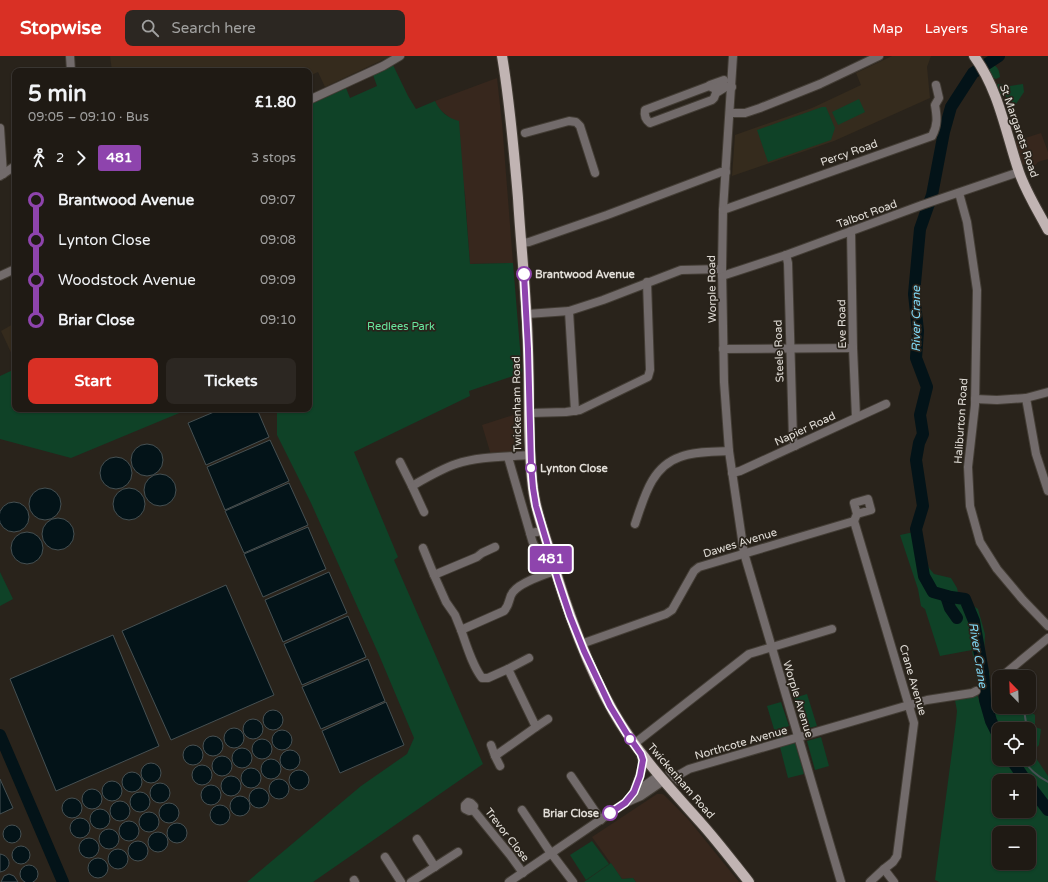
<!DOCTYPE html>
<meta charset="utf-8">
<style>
:root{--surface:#1f1a14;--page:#2c2722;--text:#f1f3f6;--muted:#a1a1a0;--line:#3c3834;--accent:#d93025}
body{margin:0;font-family:"Varela Round",sans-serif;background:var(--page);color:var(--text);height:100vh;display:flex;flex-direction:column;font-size:15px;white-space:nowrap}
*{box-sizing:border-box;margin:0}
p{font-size:13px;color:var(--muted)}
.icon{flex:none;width:22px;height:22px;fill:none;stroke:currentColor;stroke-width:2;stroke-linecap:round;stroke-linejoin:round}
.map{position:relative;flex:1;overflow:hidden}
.panel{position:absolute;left:12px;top:12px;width:300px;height:344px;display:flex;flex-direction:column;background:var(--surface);border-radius:8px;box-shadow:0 1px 3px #0004,0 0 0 1px var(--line)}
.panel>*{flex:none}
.badge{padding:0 8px;border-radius:3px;font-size:14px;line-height:26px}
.needle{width:26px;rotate:337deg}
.controls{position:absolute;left:992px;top:614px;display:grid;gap:8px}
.controls a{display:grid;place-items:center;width:44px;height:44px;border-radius:8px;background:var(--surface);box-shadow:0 1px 3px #0004,0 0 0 1px var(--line);font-size:20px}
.map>.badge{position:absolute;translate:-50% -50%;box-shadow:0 0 0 2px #fff}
.legs{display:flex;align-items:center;gap:6px;height:44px;padding:0 16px;font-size:13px}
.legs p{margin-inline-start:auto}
.summary{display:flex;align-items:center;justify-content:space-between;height:68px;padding:0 16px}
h1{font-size:22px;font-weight:800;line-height:30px}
.button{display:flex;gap:8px;margin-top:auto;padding:8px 16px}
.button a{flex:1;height:46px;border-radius:8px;background:var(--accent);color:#fff;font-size:16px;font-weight:800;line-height:46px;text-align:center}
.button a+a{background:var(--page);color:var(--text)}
ul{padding:0 16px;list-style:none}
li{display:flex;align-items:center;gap:14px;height:40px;font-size:15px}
li i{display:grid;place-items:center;width:6px;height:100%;margin:0 5px;background:currentColor}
li i::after{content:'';width:10px;height:10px;margin:-5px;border:3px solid;border-radius:50%;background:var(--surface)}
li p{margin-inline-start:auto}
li:first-child i{background:linear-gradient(#0000 50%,currentColor 0)}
li:last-child i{background:linear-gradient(currentColor 50%,#0000 0)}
header{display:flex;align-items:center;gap:24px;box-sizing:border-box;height:56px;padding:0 20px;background:var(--accent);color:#fff}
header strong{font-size:19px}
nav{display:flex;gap:22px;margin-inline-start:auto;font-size:14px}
.search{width:280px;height:36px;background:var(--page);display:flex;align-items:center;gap:10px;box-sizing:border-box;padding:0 14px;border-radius:8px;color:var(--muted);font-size:15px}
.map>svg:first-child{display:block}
</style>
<header>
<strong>Stopwise</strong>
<div class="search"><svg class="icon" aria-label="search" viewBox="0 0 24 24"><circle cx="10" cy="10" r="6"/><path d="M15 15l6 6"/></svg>Search here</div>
<nav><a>Map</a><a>Layers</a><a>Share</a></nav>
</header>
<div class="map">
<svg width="1048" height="826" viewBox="0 0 1048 826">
<rect width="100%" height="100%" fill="#29231b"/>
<!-- commercial -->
<g fill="#37271d">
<polygon points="497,22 502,67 513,207 470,208 465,138 451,63 438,52 435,45"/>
<polygon points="1041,77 1048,96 1048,103 1038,106 1032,113 1027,108 1020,110 1013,86"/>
<polygon points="523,356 523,390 521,394 516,396 491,399 482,369"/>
<polygon points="657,738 662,738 664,739 688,763 739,826 636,826 633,822 622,823 592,781"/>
</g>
<!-- built -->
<g fill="#352b1d">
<polygon points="110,0 391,0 325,31 318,16 309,20 309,15 112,15"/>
<polygon points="892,0 931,0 927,11 930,42 834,85 732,120 735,79 812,52 861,29 856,17"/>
<polygon points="15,267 15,305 1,275"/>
</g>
<!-- green -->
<g fill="#0f4227" fill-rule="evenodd">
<path d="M992,8C998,11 999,14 1000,21L996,23L991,21L987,11Z"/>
<path d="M393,9L408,40L416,53L435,45C440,56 448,62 459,65L470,208L513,207L522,317L469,335L470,340L354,396L398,501L394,504L483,708L313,826H247L361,730L407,698L414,682L379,599L311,447L277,379V353H309V49L346,32L350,42L377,30L373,19Z"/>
<polygon points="998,28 1010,30 1023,28 1024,36 1016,48 1010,47 1010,45 1005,39 999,38 996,31"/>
<polygon points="859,43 865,56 838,69 832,56"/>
<polygon points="822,51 826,51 835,72 831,84 768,106 757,74"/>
<polygon points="15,313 15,353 38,353 39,355 43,353 189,353 71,402 0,383 0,320"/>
<polygon points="914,476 929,512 934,518 951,522 957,532 959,541 978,553 985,578 984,598 990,619 977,626 972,594 940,600 925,553 921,550 918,533 900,479"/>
<polygon points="0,516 13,543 0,550"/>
<polygon points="807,638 817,670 805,673 803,665 801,666 794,642"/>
<path d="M977,638L987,666L999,690V703H1005L1020,725H999V755H1029V736L1048,758V826H939L935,824L956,665L957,655L955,644ZM999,777H1029V807H999Z"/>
<polygon points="781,646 789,670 786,671 788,679 777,683 767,650"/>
<polygon points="1017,653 1031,656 1035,659 1035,671 1041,673 1039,689 1032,696 1048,720 1048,748 1020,712 1015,703 1029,703 1029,673 999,673 991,654 999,655"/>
<polygon points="821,681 829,710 815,714 807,685"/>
<polygon points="795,687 804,718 788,722 780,691"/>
<polygon points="592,785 609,808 586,824 570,799"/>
<polygon points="611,807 622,823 633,822 636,826 584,826"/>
</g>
<!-- water -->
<g fill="#031318" stroke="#465052">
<polygon points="221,353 257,353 269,381 206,409 188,367"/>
<polygon points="270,384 289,425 225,454 207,411"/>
<circle cx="147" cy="404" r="16"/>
<circle cx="116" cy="417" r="16"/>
<circle cx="160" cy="434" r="16"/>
<polygon points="289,427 308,469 244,497 225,455"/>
<circle cx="45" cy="448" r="16"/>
<circle cx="129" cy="448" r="16"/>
<circle cx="14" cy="461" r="15"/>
<circle cx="58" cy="478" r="16"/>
<polygon points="308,471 326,513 263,541 244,498"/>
<circle cx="27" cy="492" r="16"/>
<polygon points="329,516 347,557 283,586 265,544"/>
<polygon points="226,529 274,639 171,684 122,575"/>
<polygon points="348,560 366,601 302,629 284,588"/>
<polygon points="113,579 159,690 56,735 10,623"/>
<polygon points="368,603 385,645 321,673 302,631"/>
<polygon points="386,646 404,689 340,717 322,675"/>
<circle cx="273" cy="664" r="10"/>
<circle cx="253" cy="673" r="10"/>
<circle cx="234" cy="682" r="10"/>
<circle cx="282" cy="684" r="10"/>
<circle cx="213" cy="690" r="10"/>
<circle cx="262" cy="693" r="10"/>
<circle cx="193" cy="699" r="10"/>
<circle cx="242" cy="702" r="10"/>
<circle cx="290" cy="704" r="10"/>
<circle cx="222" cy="710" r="10"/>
<circle cx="271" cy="713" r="10"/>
<circle cx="151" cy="717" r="10"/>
<circle cx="202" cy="719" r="10"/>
<circle cx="251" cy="722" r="10"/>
<circle cx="299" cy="724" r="10"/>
<circle cx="132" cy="726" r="10"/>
<circle cx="231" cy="730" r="10"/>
<polygon points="0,723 13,752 0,758"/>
<circle cx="279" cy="733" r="10"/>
<circle cx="112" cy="735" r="10"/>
<circle cx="160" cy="737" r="10"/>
<circle cx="211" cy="739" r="10"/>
<circle cx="259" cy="742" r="10"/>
<circle cx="92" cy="743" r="10"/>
<circle cx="140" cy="746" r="10"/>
<circle cx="240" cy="750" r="10"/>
<circle cx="72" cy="752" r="10"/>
<circle cx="120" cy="755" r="10"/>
<circle cx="169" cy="757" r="10"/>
<circle cx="220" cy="759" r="10"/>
<circle cx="100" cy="763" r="10"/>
<circle cx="149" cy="766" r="10"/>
<circle cx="80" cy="772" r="10"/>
<circle cx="129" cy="775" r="10"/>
<circle cx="177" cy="777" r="10"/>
<circle cx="12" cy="778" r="9"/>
<circle cx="109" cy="783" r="10"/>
<circle cx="158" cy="786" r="10"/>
<circle cx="89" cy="792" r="10"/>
<circle cx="138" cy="795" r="10"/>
<circle cx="21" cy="799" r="9"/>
<circle cx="118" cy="803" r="10"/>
<path d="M0,798C12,800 12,814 0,816Z"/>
<circle cx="98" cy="812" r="10"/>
<circle cx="29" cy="818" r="9"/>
<polygon points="9,818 14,820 18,826 1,826 4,820"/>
</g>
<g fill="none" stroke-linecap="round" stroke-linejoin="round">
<!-- stream -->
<g stroke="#465052" stroke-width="2">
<path d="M987,651C1001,657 1013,650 1024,654L1027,673"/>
<path d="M1025,703C1027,713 1039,721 1048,726"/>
</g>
<!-- river -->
<g stroke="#031318" stroke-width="12">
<polyline points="946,540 950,552 957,562"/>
<polyline points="0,679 63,826"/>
<polyline points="999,681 991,665 985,644 983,616 974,565 965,543 951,541 933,536 924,520 916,473 923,450 916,404 919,387 923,378 920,359 927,331 916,302 918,275 914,238 920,173 932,139 944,76 951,51 973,17 999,0"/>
<polyline points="1011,703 1026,725"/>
<polyline points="1029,729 1048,754"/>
</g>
<defs>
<g id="minor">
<polyline points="70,0 71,15"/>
<polyline points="733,0 723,154 722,213 724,326 729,395 744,497 841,826"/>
<polyline points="710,29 724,24"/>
<path d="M724,32L716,37L714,42L712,44L650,67C646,64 644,59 645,54L709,30L715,33L719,31H732"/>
<polyline points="730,57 745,57 760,52 820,28 879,0"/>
<polyline points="0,72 3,118"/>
<polyline points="525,77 569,65 576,66 580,70 595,117"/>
<polyline points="0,120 15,110"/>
<polyline points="959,137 967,166 977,234 975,349 968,411 970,450 980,486 997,513 1023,544 1048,570"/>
<path d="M723,154L932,80C938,69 937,61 935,49L939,42L936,29"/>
<polyline points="851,175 853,292 856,361"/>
<polyline points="522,187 529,186 607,159 721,116 726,116"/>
<polyline points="786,199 788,207 793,383 795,390"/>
<polyline points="722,220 786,199 922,149 1019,116"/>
<polyline points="569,255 575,355"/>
<polyline points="527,258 569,255 603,244 681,214 722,213"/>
<polyline points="723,293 853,292"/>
<polyline points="1026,342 1036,398 1048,435"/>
<polyline points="975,343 997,344 1026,342 1048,336"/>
<polyline points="530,357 566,356 580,354 648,321 650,314 647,226"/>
<polyline points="508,401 530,477 543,475"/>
<path d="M400,406L412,430C426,422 441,413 456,408C479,400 506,401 530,399"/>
<polyline points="732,417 740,415 886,348"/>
<polyline points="412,430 424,456"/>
<polyline points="854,465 914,667 897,800 893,806 884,813 894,826"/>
<path d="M635,468C644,442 651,411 680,401C695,395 713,396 729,395"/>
<path d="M530,477C532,484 533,492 540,494"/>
<path d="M495,491L482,497L477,501L434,519L446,546L455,559L461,574L504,555C511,547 508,542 513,536C521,526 543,519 555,515"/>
<polyline points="423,492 434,519"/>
<path d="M461,574C467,590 472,609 482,622H488L508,613L536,671L548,663"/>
<polyline points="581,588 666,558 672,554 694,515 699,511 854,465 857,458 854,447 868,443 871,454 857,458"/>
<polyline points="508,613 529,602"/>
<polyline points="1001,621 1048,582"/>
<polyline points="634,688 749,598 832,573"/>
<polyline points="491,689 495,700 536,671"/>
<polyline points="495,700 500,710"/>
<polyline points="670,715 679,725"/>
<polyline points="571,720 601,764"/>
<polyline points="675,721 689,713 909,649 927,644 972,637 976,635"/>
<polyline points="473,754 474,750 471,747 468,746 465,749 465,753 469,755 473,754 475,756 510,799 523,817"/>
<polyline points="522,754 548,793 573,826"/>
<polyline points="417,783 435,811"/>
<polyline points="385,801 401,826"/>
<polyline points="354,824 355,826"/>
<polyline points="411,826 458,796"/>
<polyline points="870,826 884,813"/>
</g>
<g id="tertiary">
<polyline points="309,44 383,10 400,0"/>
<polyline points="0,220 15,213"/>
<polyline points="634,736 643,710 641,698"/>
<polyline points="627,745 634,737 658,720"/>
<polyline points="509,826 625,747 641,740 663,725"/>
</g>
<g id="primary">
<path d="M502,0C510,47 514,95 518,142C521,193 527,243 528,294C530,340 527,387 533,432C535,453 543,473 549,493C565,549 584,604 613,655C637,697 669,731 701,767C718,786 733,806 749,826"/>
<path d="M974,0C999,34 1006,78 1019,116C1026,136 1038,155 1048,174"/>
</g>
</defs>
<!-- minor casing -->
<use href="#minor" stroke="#433d35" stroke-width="10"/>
<!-- tertiary casing -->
<use href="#tertiary" stroke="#433d35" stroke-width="10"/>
<!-- primary casing -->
<use href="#primary" stroke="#433d35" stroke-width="12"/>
<!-- minor -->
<use href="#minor" stroke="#726b6b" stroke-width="8"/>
<!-- tertiary -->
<use href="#tertiary" stroke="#726b6b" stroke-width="8"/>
<!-- primary -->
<use href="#primary" stroke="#c1b4b3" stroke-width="10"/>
</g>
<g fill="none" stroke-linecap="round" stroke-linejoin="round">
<defs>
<polyline id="line-1" points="524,218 528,293 531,409 533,432 536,450 558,524 570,560 584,595 610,650 627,678 641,698 643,704 640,720 634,736 625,747 610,757"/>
</defs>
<!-- line-1 casing -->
<use href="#line-1" stroke="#fff" stroke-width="9"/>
<!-- line-1 -->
<use href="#line-1" stroke="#8e44ad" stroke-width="6"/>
</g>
<!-- markers -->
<g fill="#fff" stroke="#8e44ad" stroke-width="2">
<circle cx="524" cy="218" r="7"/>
<circle cx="531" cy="412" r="5"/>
<circle cx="630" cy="683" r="5"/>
<circle cx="610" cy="757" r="7"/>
</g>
<g text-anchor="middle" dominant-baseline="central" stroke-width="3.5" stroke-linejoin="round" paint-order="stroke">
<!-- street labels -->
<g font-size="11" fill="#e2ded8" stroke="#29231b">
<text transform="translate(1019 75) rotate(71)">St Margarets Road</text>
<text transform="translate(849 97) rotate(-19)">Percy Road</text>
<text transform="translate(867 158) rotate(-20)">Talbot Road</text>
<text transform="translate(712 233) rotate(-91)">Worple Road</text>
<text transform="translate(842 268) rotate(-91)">Eve Road</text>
<text transform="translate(779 295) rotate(-92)">Steele Road</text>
<text transform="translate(517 348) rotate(-91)">Twickenham Road</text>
<text transform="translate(961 365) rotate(-86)">Haliburton Road</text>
<text transform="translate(805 373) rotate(-25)">Napier Road</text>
<text transform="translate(740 487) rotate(-17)">Dawes Avenue</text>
<text transform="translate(913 624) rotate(74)">Crane Avenue</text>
<text transform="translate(798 643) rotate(73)">Worple Avenue</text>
<text transform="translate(741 687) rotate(-16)">Northcote Avenue</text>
<text transform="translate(681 725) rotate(49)">Twickenham Road</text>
<text transform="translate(507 779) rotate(52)">Trevor Close</text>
</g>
<!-- stop labels -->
<g font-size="11" font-weight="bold" fill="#e2ded8" stroke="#29231b" text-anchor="start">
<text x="535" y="218">Brantwood Avenue</text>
<text x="540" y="412">Lynton Close</text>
<text x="599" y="757" text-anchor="end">Briar Close</text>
</g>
<!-- park labels -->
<g font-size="11" fill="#68e89f" stroke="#29231b">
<text x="401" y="270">Redlees Park</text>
</g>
<!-- water labels -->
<g font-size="12" font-style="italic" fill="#7ed5f2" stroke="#29231b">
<text transform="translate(916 263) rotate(-90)">River Crane</text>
<text transform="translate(978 599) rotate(81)">River Crane</text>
</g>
</g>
</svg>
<div class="controls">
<a><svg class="needle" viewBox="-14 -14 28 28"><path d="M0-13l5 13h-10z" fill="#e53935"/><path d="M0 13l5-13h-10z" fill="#a1a1a0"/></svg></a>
<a><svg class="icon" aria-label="locate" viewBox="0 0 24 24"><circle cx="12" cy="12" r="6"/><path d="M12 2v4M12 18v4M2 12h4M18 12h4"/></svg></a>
<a>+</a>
<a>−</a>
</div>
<b class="badge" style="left:551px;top:503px;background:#8e44ad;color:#fff">481</b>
<section class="panel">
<div class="summary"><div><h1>5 min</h1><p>09:05 – 09:10 · Bus</p></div><b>£1.80</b></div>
<div class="legs"><svg class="icon" aria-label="walk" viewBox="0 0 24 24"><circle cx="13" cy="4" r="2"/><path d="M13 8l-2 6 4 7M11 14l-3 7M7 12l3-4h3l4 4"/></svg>2<svg class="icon" aria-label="forward" viewBox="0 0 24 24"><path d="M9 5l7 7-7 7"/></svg><b class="badge" style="background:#8e44ad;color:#fff">481</b><p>3 stops</p></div>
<ul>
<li><i style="color:#8e44ad"></i><b>Brantwood Avenue</b><p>09:07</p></li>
<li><i style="color:#8e44ad"></i><span>Lynton Close</span><p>09:08</p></li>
<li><i style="color:#8e44ad"></i><span>Woodstock Avenue</span><p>09:09</p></li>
<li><i style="color:#8e44ad"></i><b>Briar Close</b><p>09:10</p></li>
</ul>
<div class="button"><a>Start</a><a>Tickets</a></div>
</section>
</div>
